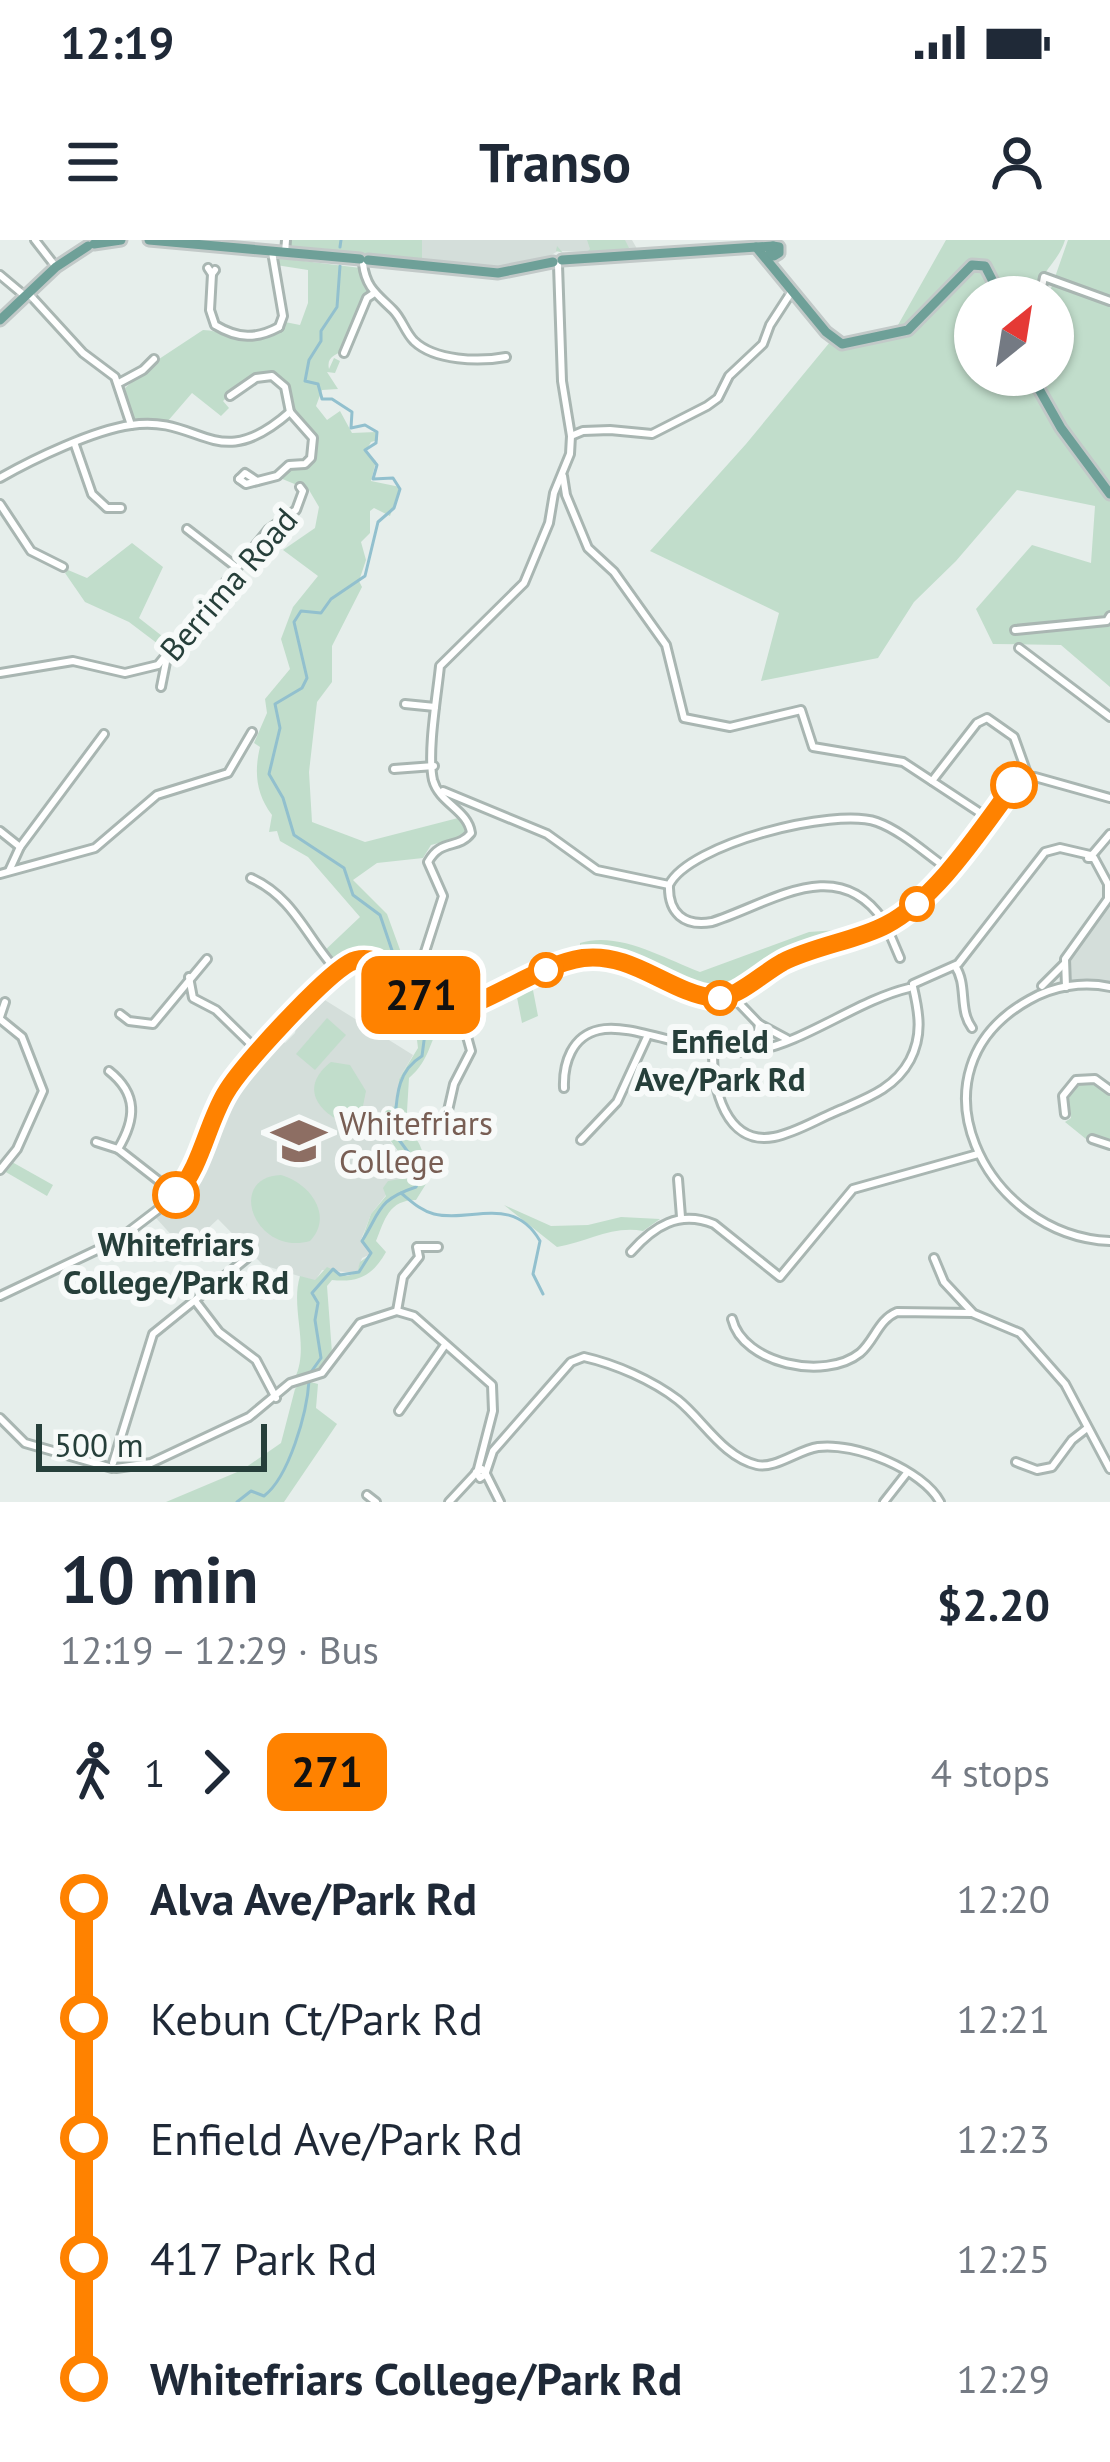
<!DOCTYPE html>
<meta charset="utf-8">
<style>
:root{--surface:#fff;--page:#f6f6f7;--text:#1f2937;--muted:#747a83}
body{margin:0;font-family:"PT Sans",sans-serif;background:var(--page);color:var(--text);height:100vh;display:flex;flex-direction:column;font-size:45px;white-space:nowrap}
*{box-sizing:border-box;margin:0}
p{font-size:39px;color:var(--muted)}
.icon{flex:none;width:66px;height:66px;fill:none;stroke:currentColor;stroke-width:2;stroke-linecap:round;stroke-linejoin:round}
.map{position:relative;height:1262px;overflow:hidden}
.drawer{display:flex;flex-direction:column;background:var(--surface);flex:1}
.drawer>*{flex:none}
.badge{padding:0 24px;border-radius:18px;font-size:42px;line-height:78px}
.needle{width:78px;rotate:30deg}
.tools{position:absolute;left:954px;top:36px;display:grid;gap:24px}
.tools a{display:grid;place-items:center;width:120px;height:120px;border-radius:50%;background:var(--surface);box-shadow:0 3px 9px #0004;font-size:60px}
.scale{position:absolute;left:36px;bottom:30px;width:231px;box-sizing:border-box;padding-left:12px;border:6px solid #263f3a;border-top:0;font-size:33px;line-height:42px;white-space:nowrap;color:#263f3a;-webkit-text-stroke:9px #f7faf9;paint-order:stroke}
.map>.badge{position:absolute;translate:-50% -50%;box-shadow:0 0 0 6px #fff}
.legs{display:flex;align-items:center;gap:18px;height:132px;padding:0 60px;font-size:39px}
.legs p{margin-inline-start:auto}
.headline{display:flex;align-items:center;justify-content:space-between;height:204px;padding:0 60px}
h1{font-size:66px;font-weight:600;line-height:90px}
ul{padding:0 60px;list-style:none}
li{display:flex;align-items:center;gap:42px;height:120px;font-size:45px}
li i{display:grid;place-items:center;width:18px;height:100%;margin:0 15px;background:currentColor}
li i::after{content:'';width:30px;height:30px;margin:-15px;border:9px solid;border-radius:50%;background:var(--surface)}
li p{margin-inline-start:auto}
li:first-child i{background:linear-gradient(#0000 50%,currentColor 0)}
li:last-child i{background:linear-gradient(currentColor 50%,#0000 0)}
.status{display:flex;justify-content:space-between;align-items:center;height:84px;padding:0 60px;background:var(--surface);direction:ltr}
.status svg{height:33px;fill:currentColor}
header{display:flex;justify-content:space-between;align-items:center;height:156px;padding:0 60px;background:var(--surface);font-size:54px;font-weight:600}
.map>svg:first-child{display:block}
</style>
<div class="status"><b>12:19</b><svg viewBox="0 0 49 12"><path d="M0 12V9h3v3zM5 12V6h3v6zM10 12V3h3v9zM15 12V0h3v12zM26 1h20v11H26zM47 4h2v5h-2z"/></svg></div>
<header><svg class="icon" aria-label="menu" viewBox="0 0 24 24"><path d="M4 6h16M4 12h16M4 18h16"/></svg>Transo<svg class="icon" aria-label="person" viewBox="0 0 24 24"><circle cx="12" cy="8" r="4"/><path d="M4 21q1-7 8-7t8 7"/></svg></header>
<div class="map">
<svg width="1110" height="1262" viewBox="0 0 1110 1262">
<rect width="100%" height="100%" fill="#e6eeeb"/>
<!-- built -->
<g fill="#d4deda">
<polygon points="422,0 632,0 640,14 558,11 548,17 498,30 422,20"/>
<polygon points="1110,664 1110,745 1069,744 1068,717"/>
<polygon points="320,757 413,815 399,839 398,864 384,873 388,898 408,928 403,941 388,942 386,955 371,974 361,1000 371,1014 362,1018 357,1033 322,1030 315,1041 263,1025 218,979 185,1010 156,978 180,957 198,931 221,870 239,839 279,798 285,803 295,793 297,782"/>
</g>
<!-- green -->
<g fill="#c1ddcb">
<polygon points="287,0 422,0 422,20 287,6"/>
<path d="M587,0H625L631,12C606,15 580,18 556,11L557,6L563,13H586L590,9Z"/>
<path d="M946,0H1065C1058,23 1040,31 1035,57H975V135H1053V57H1048L1068,0H1110V447L1061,405L993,404L976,369L1032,305L1091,323L1095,266L1017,250L956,321L914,362L878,418L761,441L779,373L650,311L746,204L830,102L898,85Z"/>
<path d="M279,18L361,28L368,54L345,109C337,115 326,116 329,129L334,118L340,121L335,133L327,132L338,149L322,150L316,166L327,180L340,171L352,193L376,192L378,200L371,202L365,212L376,221L371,241L400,247L390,276L374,268L370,271V293L361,302L366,320L359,341L362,347L332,406V442L317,462L309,532L312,582L365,602L458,578L465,587V596L431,605L423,618L377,623L353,640L387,674L407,729L403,738C378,717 366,713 337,727L322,713L360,677L308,617L280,601L277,591L269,592L272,575C256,554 254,532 260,507L254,503L267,473L265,459L290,429L281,399L293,367L318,336L283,310L315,288L319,267L309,250L280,238L288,230L311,221C321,197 309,194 296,177C283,160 293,155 269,134C252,135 236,149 223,161L229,168L221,176L192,153L167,182L132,179L125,148L156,121L203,90C231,91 265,115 285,82L300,85L308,63V30L276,25Z"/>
<polygon points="132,303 163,327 139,378 171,403 166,410 129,382 85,362 65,333 68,330 87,338"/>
<path d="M865,688L797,710L720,755L627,719L580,714V703C619,691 663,718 700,732L809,692Z"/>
<path d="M386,730L449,780L445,779C427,802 432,818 409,838L406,888C426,905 419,915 434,931L416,960C389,960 385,979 376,1001L386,1012C373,1035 359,1043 332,1040L327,1046L332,1113L317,1132L295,1138C310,1106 290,1069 300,1036L315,1040L327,1027L347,1036L357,1033L360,1022L371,1014L361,1002L371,974L386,956L383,948L388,941L406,938L408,925L388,897L384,872L398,864L399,839L418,808L416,792L386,755Z"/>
<polygon points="532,745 538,776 522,783 515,747 520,750"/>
<polygon points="327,778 346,795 315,830 296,814"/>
<path d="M331,822L350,825L366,851L360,881L348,885C317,872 299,847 331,822Z"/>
<polygon points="1083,842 1099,846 1110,855 1110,902 1091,894 1086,899 1065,882 1071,878 1066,856"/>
<polygon points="12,922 53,945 47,956 4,931"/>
<path d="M281,935C310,943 334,976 310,1001C255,1017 225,937 281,935Z"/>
<path d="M504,965L551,986L588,985L621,977L660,979L643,991C613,985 587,1002 557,1007Z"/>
<polygon points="303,1140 318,1144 316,1168 337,1184 284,1262 166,1262 242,1230 281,1203 295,1149"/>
</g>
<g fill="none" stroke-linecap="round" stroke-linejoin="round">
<!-- stream -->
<g stroke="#92c0ce" stroke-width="3">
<polyline points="340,7 341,0"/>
<path d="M401,953C411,961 421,971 434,974C471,983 513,954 540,1001L533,1034L543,1054"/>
<path d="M311,1132L321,1118L315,1080L318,1063L312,1053L333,1029L340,1035L359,1032L371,1013L362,1001C381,971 377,960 416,947L422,931L394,893C397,862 394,833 422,816L425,793L393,749L399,731L380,675L353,655L344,628L294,595L283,558L269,534L280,488L275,464L302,448L307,438L294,382L301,371L321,373L331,359L365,336L378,282L394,268L400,249L393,238L373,239L377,225L365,210L376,203L377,192L365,185L351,188L352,172L332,159H322L318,144L305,141L309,120L321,101V91L337,67L340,26"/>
<path d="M237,1262L251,1251L264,1256C289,1237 307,1173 309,1141"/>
</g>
<defs>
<g id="minor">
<polyline points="35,0 56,27"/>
<polyline points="272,12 283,76 279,87"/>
<polyline points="285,13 286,0"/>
<path d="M363,24C366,48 377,54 393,70C402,79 405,92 414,101C435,121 479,122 506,117"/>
<polyline points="208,28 212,34 215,30"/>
<path d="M212,34L210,70L215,85C238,99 257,99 279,87"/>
<polyline points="0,35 25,56"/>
<polyline points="29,54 83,113 115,137 131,185"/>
<polyline points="1040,57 1044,37 1110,61"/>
<polyline points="344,113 367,58 373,54"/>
<polyline points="119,143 143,130 154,119"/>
<polyline points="230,156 256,138 272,136 285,147 290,172"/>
<polyline points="571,196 583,191 610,190 652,194 707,166 718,158 729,136 763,104 770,85 792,51"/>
<polyline points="75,205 92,254 107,268 121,268"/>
<polyline points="563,236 566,255 588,308 614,332 666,405 684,478 730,487 801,470 813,507 903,522 988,578"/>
<path d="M0,238C33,219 94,190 131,185C201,174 216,237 290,172"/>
<polyline points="239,239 246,244 277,236 289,225 305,224 311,218 313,198 290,172"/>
<polyline points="239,239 245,233 257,241"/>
<polyline points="0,264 31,311 63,327"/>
<polyline points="187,289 236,327"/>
<polyline points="1015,390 1107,381 1110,376"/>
<polyline points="1019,408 1110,477"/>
<polyline points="0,433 73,421 125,433 158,425 268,290 296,270 303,251 300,247"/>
<polyline points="161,447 167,417"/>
<polyline points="405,464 435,467"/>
<polyline points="394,529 434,526"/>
<polyline points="932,541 977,483 987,478 1014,497 1029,539"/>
<polyline points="443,551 547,594 597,630 669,645"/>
<polyline points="0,591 20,607"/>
<polyline points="1093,614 1110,594"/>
<polyline points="9,631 20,607 104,494"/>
<polyline points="0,634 95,608 157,555 228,533 252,492"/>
<path d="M251,638C295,658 307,699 338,732"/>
<path d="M669,645C689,604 834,567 877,582C902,591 926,614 948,629"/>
<path d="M669,645C668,673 684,687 712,682C771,663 837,613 883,680"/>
<polyline points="887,681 927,655 1019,540 1035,537 1110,558"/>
<polyline points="886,685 900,718"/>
<path d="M955,726C968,745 958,769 972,788"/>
<polyline points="189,737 193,758 216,770 259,812"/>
<polyline points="913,744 958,724 1045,612 1060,608 1090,615"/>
<polyline points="1042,746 1064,724"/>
<polyline points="1066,747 1065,719 1108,659 1108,644 1094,618 1088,618 1091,615 1094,618"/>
<path d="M1110,747C1083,741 1053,746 1029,760C903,830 985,996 1110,1001"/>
<path d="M413,749L443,656L428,622C441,598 458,610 471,593C468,570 439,563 433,540C427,512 437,456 440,426L524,343L549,283L554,253L570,214L571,196L562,141L558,25"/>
<polyline points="734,754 797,715 882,684"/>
<polyline points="734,758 759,784 787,799"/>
<path d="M455,770C506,749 566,705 623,722C657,732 693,761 729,757"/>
<polyline points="120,774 129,781 153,784 207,719"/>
<polyline points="0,777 5,762"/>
<polyline points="0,779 22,797 43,851 17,909 0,930"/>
<polyline points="755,810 759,784"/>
<path d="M713,811C712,848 726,906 774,897C795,893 816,880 835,872C864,859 894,850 910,820C923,795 919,773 913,747"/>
<path d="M109,831C138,854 136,879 118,909"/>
<path d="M564,848C563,823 572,796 599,790C633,781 704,819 754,811C804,803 858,760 909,748"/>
<polyline points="1065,874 1063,856 1076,840 1095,839 1110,850"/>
<polyline points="447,875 454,844 471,811 466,793 453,773"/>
<polyline points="1092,899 1110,905"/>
<polyline points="581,900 617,862 647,797"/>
<polyline points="96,902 118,909 173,952"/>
<polyline points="678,939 681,977"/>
<path d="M176,955C201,925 206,888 225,854C247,815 311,754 347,725C387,704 413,760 450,771"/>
<path d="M631,1012C654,986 679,970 714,984L780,1037L853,949L978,914"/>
<polyline points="934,1018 944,1042 972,1072"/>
<polyline points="0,1056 118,1000 173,958"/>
<polyline points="196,1062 219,1092 256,1120 276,1158"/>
<polyline points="397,1071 403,1037 419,1017 417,1007 438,1007"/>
<path d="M732,1079C743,1124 825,1141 860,1113C875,1100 878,1080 897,1072L972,1073L1020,1093L1065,1144L1110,1229"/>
<polyline points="399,1171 445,1105"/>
<polyline points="0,1178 25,1203 112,1228"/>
<polyline points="1016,1222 1037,1230 1052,1227 1072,1200 1086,1189"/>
<polyline points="113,1223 153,1094 247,1018"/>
<polyline points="116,1228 151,1223 249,1177 290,1143 322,1133 360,1083 397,1071 414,1076 492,1145 493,1171 478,1229"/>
<polygon points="482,1229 486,1234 480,1238 476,1232"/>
<path d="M486,1232L493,1211L571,1122L584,1117C615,1124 652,1140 678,1160C703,1180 723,1217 757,1225C775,1229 798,1210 818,1207C855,1202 923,1230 940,1262"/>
<polyline points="486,1234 500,1262"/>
<polyline points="367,1255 376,1262"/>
<polyline points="449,1262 476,1233"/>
<polyline points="884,1262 906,1234"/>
</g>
<g id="major">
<polyline points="149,0 360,19"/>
<polyline points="94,4 121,0"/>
<polyline points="756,7 826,92 842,104 908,90 972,25 985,26 1001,57"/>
<polyline points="770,12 774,16 779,13 779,7 773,6"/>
<polyline points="368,20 498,33 553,22"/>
<polyline points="562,20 773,6"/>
<polyline points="0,80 56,27 88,6"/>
<polyline points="1031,135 1061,188 1110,254"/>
</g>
</defs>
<!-- minor casing -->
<use href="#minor" stroke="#a9b6b2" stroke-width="12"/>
<!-- major casing -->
<use href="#major" stroke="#c2c9c8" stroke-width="15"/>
<!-- minor -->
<use href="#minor" stroke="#fff" stroke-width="6"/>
<!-- major -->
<use href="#major" stroke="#6ea098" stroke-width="9"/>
</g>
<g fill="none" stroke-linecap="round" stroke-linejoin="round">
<defs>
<path id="line-1" d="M176,955C202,925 206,887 225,854C240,827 323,738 349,723C358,718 366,718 376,721L432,764L450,771C489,764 537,725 583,718C633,712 668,752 714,758C736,760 761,734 783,722C815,706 858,700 886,685C936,659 979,592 1014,545"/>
</defs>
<!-- line-1 casing -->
<use href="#line-1" stroke="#fff" stroke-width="27"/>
<!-- line-1 -->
<use href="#line-1" stroke="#ff8200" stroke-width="18"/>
</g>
<!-- icons -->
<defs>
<symbol id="school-bare" viewBox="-9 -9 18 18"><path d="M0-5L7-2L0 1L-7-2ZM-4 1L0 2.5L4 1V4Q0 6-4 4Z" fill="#8d6e63" stroke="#f7faf9" stroke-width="2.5" paint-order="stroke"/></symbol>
</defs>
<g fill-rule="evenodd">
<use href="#school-bare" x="261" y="863" width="76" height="76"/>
</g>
<!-- markers -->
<g fill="#fff" stroke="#ff8200" stroke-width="6">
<circle cx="1014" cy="545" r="21"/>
<circle cx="917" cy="664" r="15"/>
<circle cx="546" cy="730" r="15"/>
<circle cx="720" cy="758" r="15"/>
<circle cx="176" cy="955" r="21"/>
</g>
<g text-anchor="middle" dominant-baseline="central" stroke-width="12" stroke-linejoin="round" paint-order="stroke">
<!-- street labels -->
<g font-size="33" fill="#263f3a" stroke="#f7faf9">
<text transform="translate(228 344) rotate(-49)">Berrima Road</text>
</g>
<!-- stop labels -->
<g font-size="33" font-weight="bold" fill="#263f3a" stroke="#f7faf9">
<text x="720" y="800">Enfield<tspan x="720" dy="38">Ave/Park Rd</tspan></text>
<text x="176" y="1003">Whitefriars<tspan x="176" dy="38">College/Park Rd</tspan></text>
</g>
<!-- education labels -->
<g font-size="33" fill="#785e54" stroke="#f7faf9" text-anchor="start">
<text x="339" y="882">Whitefriars<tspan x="339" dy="38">College</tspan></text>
</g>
</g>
</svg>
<div class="tools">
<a><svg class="needle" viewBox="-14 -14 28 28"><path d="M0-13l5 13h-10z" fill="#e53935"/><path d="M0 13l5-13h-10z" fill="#747a83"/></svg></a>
</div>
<div class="scale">500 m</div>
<b class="badge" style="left:421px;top:755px;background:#ff8200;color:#111">271</b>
</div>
<section class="drawer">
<div class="headline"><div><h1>10 min</h1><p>12:19 – 12:29 · Bus</p></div><b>$2.20</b></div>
<div class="legs"><svg class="icon" aria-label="walk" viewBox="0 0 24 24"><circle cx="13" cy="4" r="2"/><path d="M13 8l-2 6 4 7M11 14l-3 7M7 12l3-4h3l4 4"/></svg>1<svg class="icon" aria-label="forward" viewBox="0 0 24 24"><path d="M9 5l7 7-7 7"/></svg><b class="badge" style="background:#ff8200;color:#111">271</b><p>4 stops</p></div>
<ul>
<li><i style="color:#ff8200"></i><b>Alva Ave/Park Rd</b><p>12:20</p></li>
<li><i style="color:#ff8200"></i><span>Kebun Ct/Park Rd</span><p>12:21</p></li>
<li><i style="color:#ff8200"></i><span>Enfield Ave/Park Rd</span><p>12:23</p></li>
<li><i style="color:#ff8200"></i><span>417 Park Rd</span><p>12:25</p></li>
<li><i style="color:#ff8200"></i><b>Whitefriars College/Park Rd</b><p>12:29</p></li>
</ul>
</section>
